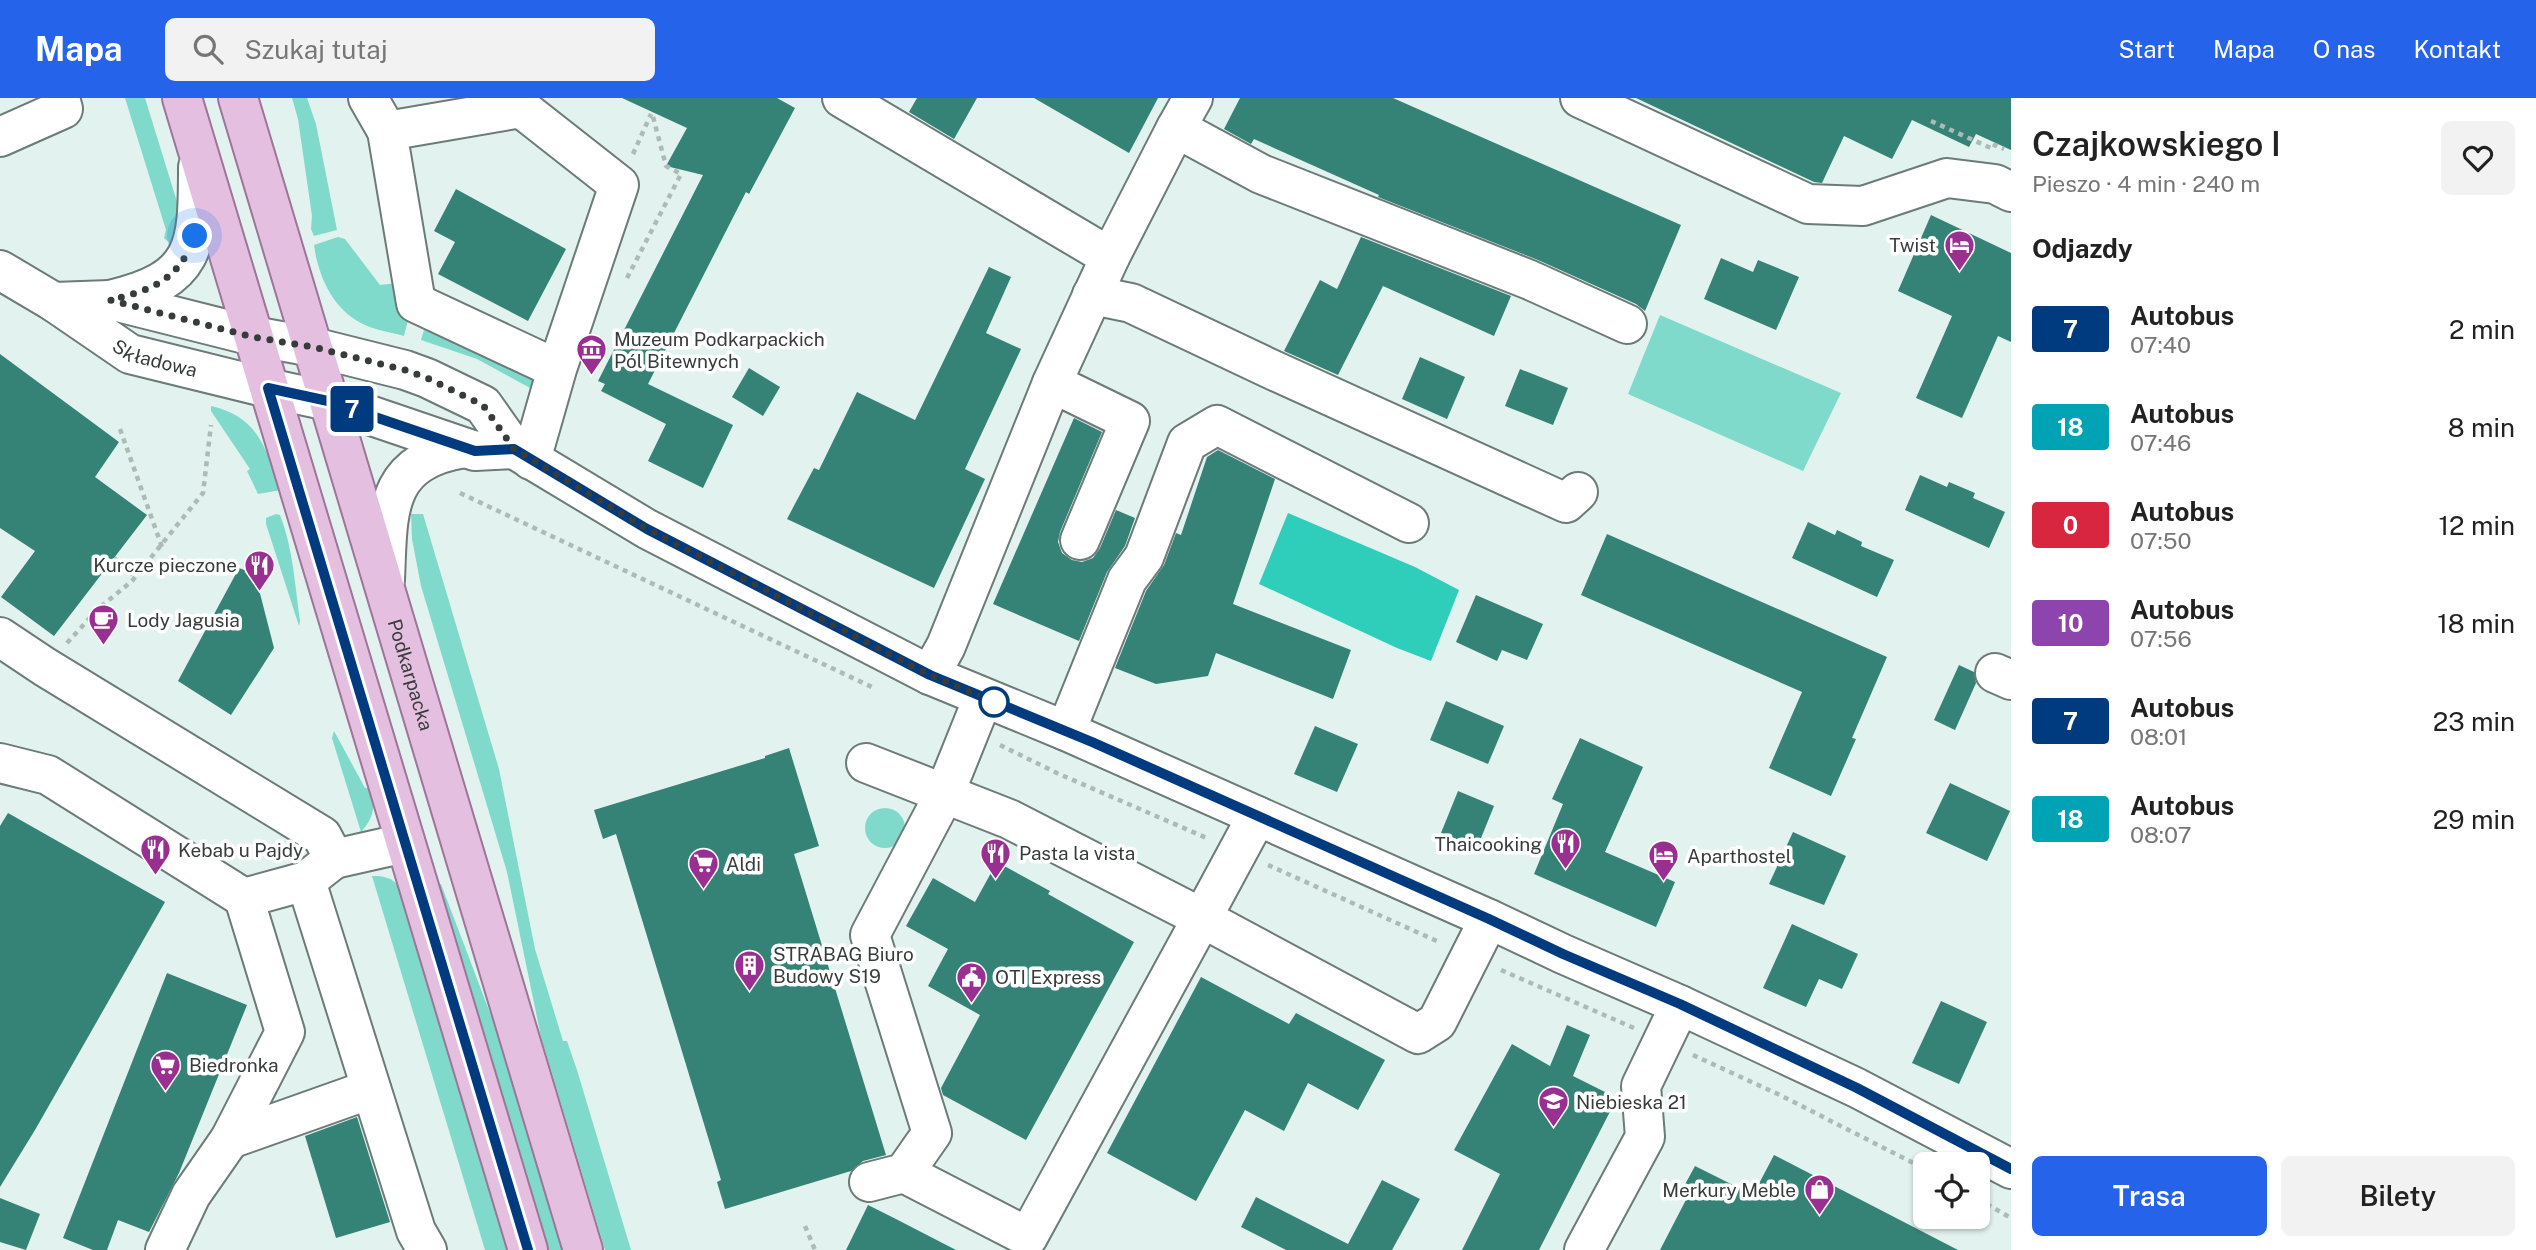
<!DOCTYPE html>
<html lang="pl">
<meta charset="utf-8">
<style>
:root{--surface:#fff;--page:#f2f2f2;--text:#222;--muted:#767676;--accent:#2563eb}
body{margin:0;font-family:"Public Sans",sans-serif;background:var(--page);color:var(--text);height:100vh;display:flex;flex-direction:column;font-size:26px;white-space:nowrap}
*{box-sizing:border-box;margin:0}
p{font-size:23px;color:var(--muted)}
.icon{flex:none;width:38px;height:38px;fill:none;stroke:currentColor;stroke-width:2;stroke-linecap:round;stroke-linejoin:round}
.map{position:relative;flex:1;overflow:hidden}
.side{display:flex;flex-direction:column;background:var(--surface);width:525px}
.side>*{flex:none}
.badge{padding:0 14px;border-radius:5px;font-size:24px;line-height:46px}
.fabs{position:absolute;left:1913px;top:1054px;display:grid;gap:14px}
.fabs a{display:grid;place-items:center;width:77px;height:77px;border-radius:10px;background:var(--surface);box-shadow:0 2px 5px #0004;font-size:35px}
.you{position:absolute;width:35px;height:35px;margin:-18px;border:5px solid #fff;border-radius:50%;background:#1a73e8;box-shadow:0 0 0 10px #1a73e833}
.map>.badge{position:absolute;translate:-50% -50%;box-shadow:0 0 0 4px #fff}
h2{padding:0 21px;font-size:26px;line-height:63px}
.round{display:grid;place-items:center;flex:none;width:74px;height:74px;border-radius:10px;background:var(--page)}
.headline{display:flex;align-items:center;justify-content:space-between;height:119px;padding:0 21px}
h1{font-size:33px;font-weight:600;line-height:52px}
.button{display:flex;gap:14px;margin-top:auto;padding:14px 21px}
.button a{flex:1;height:80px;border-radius:10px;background:var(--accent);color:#fff;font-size:28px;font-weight:600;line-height:80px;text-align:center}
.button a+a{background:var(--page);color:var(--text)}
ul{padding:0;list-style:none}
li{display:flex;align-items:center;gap:21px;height:98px;padding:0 21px}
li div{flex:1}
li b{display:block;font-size:26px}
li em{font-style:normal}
li .badge{min-width:77px;font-weight:700;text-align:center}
header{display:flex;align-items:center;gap:42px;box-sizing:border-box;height:98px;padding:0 35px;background:var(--accent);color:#fff}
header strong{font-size:33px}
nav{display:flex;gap:38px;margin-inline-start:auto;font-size:24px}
.search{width:490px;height:63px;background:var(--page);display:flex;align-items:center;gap:18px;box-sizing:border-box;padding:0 24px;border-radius:10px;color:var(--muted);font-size:26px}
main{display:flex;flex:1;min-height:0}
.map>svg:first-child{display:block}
</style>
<header>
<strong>Mapa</strong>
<div class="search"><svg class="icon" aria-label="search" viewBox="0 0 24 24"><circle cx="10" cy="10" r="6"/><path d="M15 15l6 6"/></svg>Szukaj tutaj</div>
<nav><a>Start</a><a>Mapa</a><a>O nas</a><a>Kontakt</a></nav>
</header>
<main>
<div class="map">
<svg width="2011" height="1152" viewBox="0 0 2011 1152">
<rect width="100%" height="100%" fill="#e2f2ee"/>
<!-- green -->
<g fill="#80dacb">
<polygon points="125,0 145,0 178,107 179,129 172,147 164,140 166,132"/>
<polygon points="292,0 307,0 316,26 337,132 314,138 311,131 312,118 298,21"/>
<path d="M338,139L345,141L380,187L398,185L410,214L404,238C390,234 374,232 361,225C332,210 318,177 314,147Z"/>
<polygon points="1660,217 1841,295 1803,373 1628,296"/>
<polygon points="424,232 537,275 532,291 477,261 421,242"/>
<path d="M211,308C259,319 265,350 281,392L258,396L247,373L250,371L211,313Z"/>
<path d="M276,416L280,417C293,450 295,488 300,523L299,528L266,426V420Z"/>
<polygon points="411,416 423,416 499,671 535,851 563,943 567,943 577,972 631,1152 605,1152 541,939 507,774 421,488 412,441"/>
<path d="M334,633L365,690H369C376,708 374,720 361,734L332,640Z"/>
<circle cx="885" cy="730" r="20"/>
<path d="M372,778C384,778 392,779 400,790L508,1152H485Z"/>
<polygon points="441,786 506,957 565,1152 548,1152 439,787"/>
</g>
<!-- forest -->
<polygon fill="#2ecebb" points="1288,415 1415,469 1459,492 1431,563 1397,550 1259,486"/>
<!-- building -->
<g fill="#358277">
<polygon points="622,0 777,0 795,10 749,96 746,94 648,286 733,327 703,390 648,363 666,326 601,293 605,286 598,283 703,77 666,68 687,30"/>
<polygon points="917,0 977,0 954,41 909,14"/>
<polygon points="1034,0 1158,0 1129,55"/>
<polygon points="1240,0 1393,0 1681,127 1645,213 1636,206 1538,162 1378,99 1379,97 1254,41 1251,46 1224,31"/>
<polygon points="1636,0 2011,0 2011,52 1976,36 1969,49 1912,22 1892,61 1844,38 1822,85 1814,84"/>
<polygon points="456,91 566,151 528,223 438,176 455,144 434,133"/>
<polygon points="1931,117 2011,155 2011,244 1998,238 1962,320 1916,300 1952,218 1898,193"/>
<polygon points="1361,139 1511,198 1494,238 1383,188 1338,277 1284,253 1320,182 1337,191"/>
<polygon points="1721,160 1753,174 1758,162 1799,179 1776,232 1704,201"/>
<polygon points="989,169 1011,179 986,235 1021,251 965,371 985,381 934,490 787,421 814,370 819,372 857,294 915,322"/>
<polygon points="0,256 119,344 95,379 147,417 54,538 1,499 35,453 0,430"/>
<polygon points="1420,259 1465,279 1447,321 1402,301"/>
<polygon points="749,270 780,289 763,318 732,299"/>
<polygon points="1520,271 1568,290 1553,327 1505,308"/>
<polygon points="1074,320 1102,334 1060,434 1058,444 1062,455 1072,462 1082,464 1093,460 1100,450 1116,412 1135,420 1125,448 1107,474 1079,543 993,506"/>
<polygon points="1218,352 1275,381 1233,506 1351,552 1333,601 1216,555 1208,578 1156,586 1115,570 1146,493 1164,467 1176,435 1181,437 1207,359"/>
<polygon points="1920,377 1947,389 1949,384 1975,395 1973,400 2005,414 1989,450 1905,412"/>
<polygon points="1808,424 1835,437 1837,432 1862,444 1861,448 1894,462 1877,499 1792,460"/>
<polygon points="1607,436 1887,559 1852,640 1856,641 1831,698 1769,670 1802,594 1581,497"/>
<polygon points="239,470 255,476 274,550 231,617 178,583"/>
<polygon points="1476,497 1543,526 1527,562 1502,552 1497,563 1456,544"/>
<polygon points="1959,567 1974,574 1976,585 1955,632 1934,622"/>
<polygon points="1446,603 1504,628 1488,666 1430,642"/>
<polygon points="1315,628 1358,646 1337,694 1294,676"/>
<polygon points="1580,640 1643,669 1605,754 1675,784 1656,829 1534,776 1563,706 1552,701"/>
<polygon points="789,650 819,748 794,756 886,1057 863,1063 851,1073 725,1111 717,1084 721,1082 616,736 603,741 594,712 765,660 765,658"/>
<polygon points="1950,685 2010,713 1987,763 1926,735"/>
<polygon points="1458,693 1494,708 1477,750 1441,735"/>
<polygon points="8,715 165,804 35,1032 0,1089 0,728"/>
<polygon points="1793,734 1846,758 1824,807 1769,786"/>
<polygon points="997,764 1050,793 1048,796 1134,844 1026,1042 943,997 941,990 980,917 928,888 948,851 906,828 933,780 975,804"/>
<polygon points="1792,826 1858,856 1842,891 1819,881 1806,909 1763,890"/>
<polygon points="167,875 247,907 179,1075 149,1134 118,1122 107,1152 93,1152 63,1140"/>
<polygon points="1201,879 1289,926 1296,915 1385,962 1358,1012 1308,985 1284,1033 1245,1012 1196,1103 1107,1055"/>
<polygon points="1941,903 1987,924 1959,986 1912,965"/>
<polygon points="1567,927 1590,937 1573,978 1617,1000 1539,1152 1462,1152 1500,1076 1454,1052 1512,946 1550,968"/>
<polygon points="357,1019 390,1124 336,1140 305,1038"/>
<polygon points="1774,1057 1958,1152 1660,1152 1689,1096 1682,1092 1695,1068 1753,1097"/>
<polygon points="1382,1082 1420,1101 1392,1152 1286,1152 1241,1129 1256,1099 1348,1146"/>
<polygon points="0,1100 40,1116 26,1152 0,1144"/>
<polygon points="868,1107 894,1120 956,1152 846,1152"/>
</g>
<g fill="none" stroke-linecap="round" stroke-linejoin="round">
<defs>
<g id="minor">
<polyline points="368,0 387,33"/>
<polyline points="842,0 1110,159 1052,285 946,548 930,577"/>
<polyline points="1193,0 1176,30 1261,76 1530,182 1627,226"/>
<polyline points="1580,0 1808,106 1863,108 1947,80 1995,86 2011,94"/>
<polyline points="0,39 63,11 60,0"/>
<polyline points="1110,159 1176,30"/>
<path id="s1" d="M0,172L54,204L130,256L268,290L328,303L475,353L514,351"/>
<polyline points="1092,197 1131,205 1275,273 1566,405 1578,394"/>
<path d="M110,202C197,182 198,149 198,69"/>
<polyline points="54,204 110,202 253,238 313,249 405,272 427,280 483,307 514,351 647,431 930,577 1066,633 1489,821 1563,856 1680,907 1857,990 2011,1071"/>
<polyline points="1052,285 1130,323 1080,442"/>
<polyline points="531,362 557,271 619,87 521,10 387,33 416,205 557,271"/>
<path d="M385,482C388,414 383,363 465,350"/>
<polyline points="0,539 45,569 322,738 334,761 405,745"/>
<polyline points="1995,575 2011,582"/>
<polyline points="1066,633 1127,482 1144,459 1187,345 1217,327 1409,425"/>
<polyline points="0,665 48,677 244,800"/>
<polyline points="866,665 1009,721 1202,820 1257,718"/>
<polyline points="306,783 416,1133 427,1152"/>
<polyline points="230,1041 371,991"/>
<polyline points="904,1075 1028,1139 1202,820 1418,936 1437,924 1489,821"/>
<polyline points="869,1084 904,1075 932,1035 870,837 944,697 983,600"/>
<polyline points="165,1152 191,1097 230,1041 285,934 244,800 306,783 334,761"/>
<polyline points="1584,1152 1645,1039 1641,988 1680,907"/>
</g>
<g id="major">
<polyline points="182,0 528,1152"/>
<path id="s2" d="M238,0L583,1152"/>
</g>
</defs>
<!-- minor casing -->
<use href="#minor" stroke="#6c7a78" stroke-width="42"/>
<!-- major casing -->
<use href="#major" stroke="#9c7699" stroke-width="42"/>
<!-- path -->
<g stroke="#adbab7" stroke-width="4.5" stroke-dasharray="5 5" stroke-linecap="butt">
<polyline points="1931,23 1993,51 1995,47 2004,51"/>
<polyline points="633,56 651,16"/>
<polyline points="627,180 681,76 666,68 652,15"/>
<polyline points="120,331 162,449"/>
<polyline points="460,395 874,590"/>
<polyline points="114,460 135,479"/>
<polyline points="67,545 98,511 132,483 203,395 211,327"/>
<polyline points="1000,647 1059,676 1209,741"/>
<polyline points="1268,767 1439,844"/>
<polyline points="1501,872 1634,930"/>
<polyline points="1693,957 1782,998 1925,1071"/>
<polyline points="1978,1101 2011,1120"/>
<polyline points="805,1128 815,1152"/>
</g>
<!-- minor -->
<use href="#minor" stroke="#fff" stroke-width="38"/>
<!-- major -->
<use href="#major" stroke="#e5bfe0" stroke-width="38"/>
</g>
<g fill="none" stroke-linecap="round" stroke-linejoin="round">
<defs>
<polyline id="line" points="528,1152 268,290 328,303 475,353 514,351 647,431 930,577 1092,644 1489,821 1563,856 1680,906 1857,990 2011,1071"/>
</defs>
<!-- line casing -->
<use href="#line" stroke="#fff" stroke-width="16"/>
<!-- line -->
<use href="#line" stroke="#003b80" stroke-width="10"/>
<!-- walk -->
<path stroke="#363c3b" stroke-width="7" stroke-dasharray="0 12.6" d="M195,138C179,182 152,192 110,202L253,239L313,249L405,272L427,280L483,307L514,351L647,431L930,577L994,604"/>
</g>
<!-- icons -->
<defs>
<symbol id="hotel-pin" viewBox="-11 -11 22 30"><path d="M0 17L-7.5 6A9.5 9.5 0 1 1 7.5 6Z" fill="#992f91" stroke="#fff"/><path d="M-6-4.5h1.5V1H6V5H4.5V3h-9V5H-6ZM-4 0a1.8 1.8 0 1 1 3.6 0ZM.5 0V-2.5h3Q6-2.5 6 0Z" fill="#fff"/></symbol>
<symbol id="museum-pin" viewBox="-11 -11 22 30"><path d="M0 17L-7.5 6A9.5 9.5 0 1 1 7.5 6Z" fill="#992f91" stroke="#fff"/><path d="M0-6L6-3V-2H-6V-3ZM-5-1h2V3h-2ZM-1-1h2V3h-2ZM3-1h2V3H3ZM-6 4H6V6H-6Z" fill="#fff"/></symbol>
<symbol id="restaurant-pin" viewBox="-11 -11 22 30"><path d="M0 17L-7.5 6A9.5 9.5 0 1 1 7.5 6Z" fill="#992f91" stroke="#fff"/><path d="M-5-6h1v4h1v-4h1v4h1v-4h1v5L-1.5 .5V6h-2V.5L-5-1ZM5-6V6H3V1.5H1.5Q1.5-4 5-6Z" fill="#fff"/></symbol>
<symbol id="cafe-pin" viewBox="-11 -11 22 30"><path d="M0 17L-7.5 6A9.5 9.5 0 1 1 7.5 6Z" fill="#992f91" stroke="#fff"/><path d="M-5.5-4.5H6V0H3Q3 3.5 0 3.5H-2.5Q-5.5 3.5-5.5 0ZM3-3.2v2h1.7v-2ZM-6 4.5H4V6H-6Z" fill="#fff"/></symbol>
<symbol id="supermarket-pin" viewBox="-11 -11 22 30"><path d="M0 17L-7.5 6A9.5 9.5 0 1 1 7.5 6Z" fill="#992f91" stroke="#fff"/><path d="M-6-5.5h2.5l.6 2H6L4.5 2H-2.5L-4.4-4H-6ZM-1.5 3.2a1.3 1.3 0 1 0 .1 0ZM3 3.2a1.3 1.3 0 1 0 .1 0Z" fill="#fff"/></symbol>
<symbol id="building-pin" viewBox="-11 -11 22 30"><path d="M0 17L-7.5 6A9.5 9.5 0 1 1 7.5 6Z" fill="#992f91" stroke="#fff"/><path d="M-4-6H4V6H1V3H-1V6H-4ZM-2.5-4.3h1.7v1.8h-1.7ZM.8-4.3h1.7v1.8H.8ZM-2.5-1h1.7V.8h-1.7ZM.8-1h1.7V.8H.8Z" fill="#fff"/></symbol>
<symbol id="civic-pin" viewBox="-11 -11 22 30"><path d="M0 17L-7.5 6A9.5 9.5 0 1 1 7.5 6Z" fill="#992f91" stroke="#fff"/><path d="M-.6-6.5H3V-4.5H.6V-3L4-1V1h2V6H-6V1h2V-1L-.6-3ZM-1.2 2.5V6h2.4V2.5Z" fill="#fff"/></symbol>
<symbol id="school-pin" viewBox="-11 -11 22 30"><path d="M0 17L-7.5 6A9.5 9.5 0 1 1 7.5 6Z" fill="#992f91" stroke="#fff"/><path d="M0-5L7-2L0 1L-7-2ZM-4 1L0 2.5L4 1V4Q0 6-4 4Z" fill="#fff"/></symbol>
<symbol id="shop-pin" viewBox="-11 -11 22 30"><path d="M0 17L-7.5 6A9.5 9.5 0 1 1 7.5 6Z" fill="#992f91" stroke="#fff"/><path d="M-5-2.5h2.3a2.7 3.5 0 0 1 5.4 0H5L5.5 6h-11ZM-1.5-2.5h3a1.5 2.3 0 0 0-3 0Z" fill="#fff"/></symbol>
</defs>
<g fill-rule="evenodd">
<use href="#hotel-pin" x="1942" y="130" width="35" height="47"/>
<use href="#museum-pin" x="574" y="234" width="35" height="47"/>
<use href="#restaurant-pin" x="242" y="450" width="35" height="47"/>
<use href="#cafe-pin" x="86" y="504" width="35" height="47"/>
<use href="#restaurant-pin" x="1548" y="728" width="35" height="47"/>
<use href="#restaurant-pin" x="138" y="734" width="35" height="47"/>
<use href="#restaurant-pin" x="978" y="738" width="35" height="47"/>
<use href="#hotel-pin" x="1646" y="740" width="35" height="47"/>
<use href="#supermarket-pin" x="686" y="748" width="35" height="47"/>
<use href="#building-pin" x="732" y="850" width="35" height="47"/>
<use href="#civic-pin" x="954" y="862" width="35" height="47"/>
<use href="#supermarket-pin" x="148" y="950" width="35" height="47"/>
<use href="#school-pin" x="1536" y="986" width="35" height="47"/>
<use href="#shop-pin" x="1802" y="1074" width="35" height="47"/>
</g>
<!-- markers -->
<circle fill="#fff" stroke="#003b80" stroke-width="3.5" cx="994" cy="604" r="14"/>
<g text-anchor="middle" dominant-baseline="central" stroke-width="7" stroke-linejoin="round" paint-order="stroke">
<!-- poi labels -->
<g font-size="19" fill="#363c3b" stroke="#fff" text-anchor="start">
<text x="1936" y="147" text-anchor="end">Twist</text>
<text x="614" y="241">Muzeum Podkarpackich<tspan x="614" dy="22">Pól Bitewnych</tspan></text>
<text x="237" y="467" text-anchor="end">Kurcze pieczone</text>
<text x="127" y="522">Lody Jagusia</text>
<text x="1542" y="746" text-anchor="end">Thaicooking</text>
<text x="178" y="752">Kebab u Pajdy</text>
<text x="1019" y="755">Pasta la vista</text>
<text x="1687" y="758">Aparthostel</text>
<text x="726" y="766">Aldi</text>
<text x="773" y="856">STRABAG Biuro<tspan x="773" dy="22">Budowy S19</tspan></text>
<text x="995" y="879">OTI Express</text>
<text x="189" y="967">Biedronka</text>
<text x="1576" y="1004">Niebieska 21</text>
<text x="1796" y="1092" text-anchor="end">Merkury Meble</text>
</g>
<!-- street labels -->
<g font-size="19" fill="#363c3b" stroke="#fff">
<text stroke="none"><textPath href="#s1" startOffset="180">Składowa</textPath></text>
<text stroke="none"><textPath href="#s2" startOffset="602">Podkarpacka</textPath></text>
</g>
</g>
</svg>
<div class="fabs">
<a><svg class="icon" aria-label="locate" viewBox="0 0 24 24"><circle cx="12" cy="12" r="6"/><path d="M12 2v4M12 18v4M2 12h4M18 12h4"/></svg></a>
</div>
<div class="you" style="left:195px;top:138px"></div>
<b class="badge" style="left:352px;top:311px;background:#003b80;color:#fff">7</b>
</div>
<section class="side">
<div class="headline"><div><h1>Czajkowskiego I</h1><p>Pieszo · 4 min · 240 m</p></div><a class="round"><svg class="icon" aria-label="heart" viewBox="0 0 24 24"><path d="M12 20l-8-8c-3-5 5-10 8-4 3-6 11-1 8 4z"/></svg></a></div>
<h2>Odjazdy</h2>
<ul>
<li><span class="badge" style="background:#003b80;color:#fff">7</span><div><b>Autobus</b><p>07:40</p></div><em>2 min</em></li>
<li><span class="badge" style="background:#00a3b4;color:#fff">18</span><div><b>Autobus</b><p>07:46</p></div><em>8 min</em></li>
<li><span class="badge" style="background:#d7263d;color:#fff">0</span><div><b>Autobus</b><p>07:50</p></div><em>12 min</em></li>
<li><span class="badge" style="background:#8e44ad;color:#fff">10</span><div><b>Autobus</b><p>07:56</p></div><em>18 min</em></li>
<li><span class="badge" style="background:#003b80;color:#fff">7</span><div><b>Autobus</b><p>08:01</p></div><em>23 min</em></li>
<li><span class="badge" style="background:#00a3b4;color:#fff">18</span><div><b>Autobus</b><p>08:07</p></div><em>29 min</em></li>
</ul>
<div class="button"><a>Trasa</a><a>Bilety</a></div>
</section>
</main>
